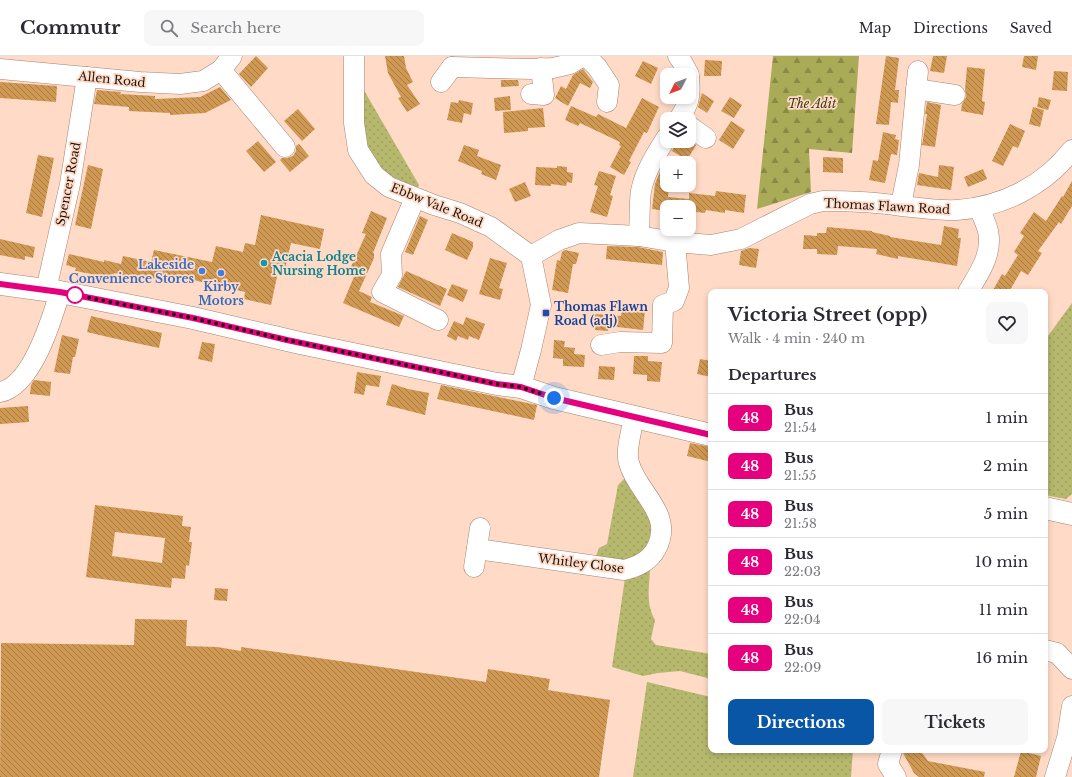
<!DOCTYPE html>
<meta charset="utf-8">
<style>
:root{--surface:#fff;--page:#f7f7f7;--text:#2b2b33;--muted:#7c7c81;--line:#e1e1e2;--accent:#0856a5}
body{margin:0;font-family:"Libre Baskerville",serif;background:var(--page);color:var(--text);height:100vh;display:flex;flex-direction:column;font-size:15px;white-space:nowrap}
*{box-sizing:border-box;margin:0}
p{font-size:13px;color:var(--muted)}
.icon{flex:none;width:22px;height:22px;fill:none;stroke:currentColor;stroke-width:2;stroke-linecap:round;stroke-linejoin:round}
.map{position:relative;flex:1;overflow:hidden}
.panel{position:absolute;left:708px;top:233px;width:340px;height:464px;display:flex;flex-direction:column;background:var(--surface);border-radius:8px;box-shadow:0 2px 6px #0003}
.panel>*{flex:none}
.badge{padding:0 8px;border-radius:6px;font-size:14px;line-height:26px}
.needle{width:26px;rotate:228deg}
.fabs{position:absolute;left:660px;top:12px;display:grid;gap:8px}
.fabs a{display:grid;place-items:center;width:36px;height:36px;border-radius:8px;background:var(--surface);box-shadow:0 2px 6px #0003;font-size:20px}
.you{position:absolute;width:20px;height:20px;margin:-10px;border:3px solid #fff;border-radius:50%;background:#1a73e8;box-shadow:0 0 0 6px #1a73e833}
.map>.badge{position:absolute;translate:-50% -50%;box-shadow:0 0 0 2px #fff}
h2{padding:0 20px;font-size:15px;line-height:36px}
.round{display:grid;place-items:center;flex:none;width:42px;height:42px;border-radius:8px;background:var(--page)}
.summary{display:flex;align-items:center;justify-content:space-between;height:68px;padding:0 20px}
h1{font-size:19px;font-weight:700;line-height:30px}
.cta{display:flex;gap:8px;margin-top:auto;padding:8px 20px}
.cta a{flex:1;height:46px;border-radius:8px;background:var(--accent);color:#fff;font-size:16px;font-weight:700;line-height:46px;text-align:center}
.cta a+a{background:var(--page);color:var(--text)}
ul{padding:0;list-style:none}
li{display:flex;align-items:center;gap:12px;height:48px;padding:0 20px;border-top:1px solid var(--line)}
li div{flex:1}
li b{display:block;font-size:15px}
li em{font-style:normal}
li .badge{min-width:44px;font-weight:700;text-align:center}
header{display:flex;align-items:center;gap:24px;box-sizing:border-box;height:56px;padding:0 20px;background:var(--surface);border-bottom:1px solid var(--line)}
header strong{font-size:19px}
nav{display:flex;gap:22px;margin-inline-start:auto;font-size:14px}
.search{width:280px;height:36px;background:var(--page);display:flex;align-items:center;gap:10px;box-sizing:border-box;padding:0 14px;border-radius:8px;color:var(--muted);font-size:15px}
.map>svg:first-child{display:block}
</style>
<header>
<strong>Commutr</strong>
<div class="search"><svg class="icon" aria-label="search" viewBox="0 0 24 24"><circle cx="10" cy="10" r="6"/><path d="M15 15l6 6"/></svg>Search here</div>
<nav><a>Map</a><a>Directions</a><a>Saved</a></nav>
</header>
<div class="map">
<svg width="1072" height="721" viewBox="0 0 1072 721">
<defs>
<pattern id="grass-dots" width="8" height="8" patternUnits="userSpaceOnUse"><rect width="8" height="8" fill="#b5b86d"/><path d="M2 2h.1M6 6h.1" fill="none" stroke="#9b9d5d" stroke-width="1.8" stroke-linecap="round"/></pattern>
<pattern id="forest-firs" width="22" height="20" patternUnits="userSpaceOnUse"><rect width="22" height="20" fill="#a9ab56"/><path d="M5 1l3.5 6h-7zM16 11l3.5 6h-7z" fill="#898a46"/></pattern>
<pattern id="building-back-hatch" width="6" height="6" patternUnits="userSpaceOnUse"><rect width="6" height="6" fill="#cf9853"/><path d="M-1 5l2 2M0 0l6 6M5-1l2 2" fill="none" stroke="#a87b43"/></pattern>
</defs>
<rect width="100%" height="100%" fill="#ffdac6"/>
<!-- grass -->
<g fill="url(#grass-dots)">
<polygon points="358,24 419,129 417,132 388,119 368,99"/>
<polygon points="1072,247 1072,438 1066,443 1045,439 1045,284"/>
<path d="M625,422C631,430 646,446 648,455C655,477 650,500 623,504C615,506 604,502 596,500L599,492L607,488L618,429Z"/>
<path d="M650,514C649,533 646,548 655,564L651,583L656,589L711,598V623L680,615L658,617L643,620L612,611L625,522H635Z"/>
<polygon points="647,626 711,641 711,694 853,694 851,721 633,721"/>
</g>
<!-- forest -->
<polygon fill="url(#forest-firs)" points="773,0 859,0 852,97 809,93 811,136 757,153"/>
<!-- building -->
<g fill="url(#building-back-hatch)" fill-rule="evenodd">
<polygon points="256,0 268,12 251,31 239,18"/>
<polygon points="385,0 404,0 406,12 413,26 407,29 420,48 407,56 398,42 401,41 388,17"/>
<polygon points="886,0 899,2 895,34 899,34 898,47 891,46 889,69 876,68"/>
<polygon points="933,0 947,0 944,17 930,15"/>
<polygon points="1024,0 1038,0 1036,14 1022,11"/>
<polygon points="705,4 722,5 721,20 704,20"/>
<polygon points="643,5 658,12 651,28 635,20"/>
<polygon points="967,11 985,13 982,45 985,46 983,59 961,55 962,48 966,41 965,33"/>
<polygon points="583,13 593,26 590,32 580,27 568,50 555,42 561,30 566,33 573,19"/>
<polygon points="1054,15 1068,16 1067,35 1052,34"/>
<polygon points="501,24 518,24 519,30 501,31"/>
<polygon points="0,26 57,30 56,46 0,42"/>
<polygon points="220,31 231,44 205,57 170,59 170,57 129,55 129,51 94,48 97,34 121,36 120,38 155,40 155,43 200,41"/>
<polygon points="702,37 714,45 707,57 698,51"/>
<polygon points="510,40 511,54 495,55 494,42"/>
<polygon points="730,41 742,49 734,62 721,55"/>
<polygon points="1039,41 1051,44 1048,54 1037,51"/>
<polygon points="642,42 659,51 647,77 644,76 629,105 631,106 624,119 610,111 621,90 619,89 620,86 580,67 578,70 565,64 571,50 596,61 598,58 626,72"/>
<polygon points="459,44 473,47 471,59 464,57 462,67 447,64 451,46 458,47"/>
<polygon points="927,46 941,49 935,91 922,89 927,58 925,58"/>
<polygon points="1033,51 1044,54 1040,71 1029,68"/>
<polygon points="543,52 545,71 528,72 528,75 504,77 503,56"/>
<polygon points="298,53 315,73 302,85 284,65"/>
<polygon points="731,65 745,74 733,93 719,84"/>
<polygon points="1010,68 1025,75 1018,92 1013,90 1003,110 992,105"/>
<polygon points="883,76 896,79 895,83 899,84 897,99 891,98 885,127 869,124 873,104 878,105"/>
<polygon points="258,85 276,106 264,116 246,95"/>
<polygon points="677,85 690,85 696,89 687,104 672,95"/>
<polygon points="299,88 309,100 290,116 280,104 282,102 287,102 293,100 296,95 296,90"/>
<polygon points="464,89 479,94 477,100 501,109 496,124 481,118 482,115 458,105"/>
<polygon points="38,99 54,102 42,161 26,157"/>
<polygon points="823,101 843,102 843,117 823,116"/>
<polygon points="88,109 103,113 91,173 75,169"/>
<polygon points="939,109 954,111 951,134 917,129 919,117 938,121"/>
<polygon points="557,110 567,111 567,116 573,117 572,127 567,126 566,130 551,128 551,130 535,129 536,111 557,112"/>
<polygon points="661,113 667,114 667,129 669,129 668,141 689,143 689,137 715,140 716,135 746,139 744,157 725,154 725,157 706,154 705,157 689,155 689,151 667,151 667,155 652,153 655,128"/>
<polygon points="983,113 987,123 968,131 964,121"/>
<polygon points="599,115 616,120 610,139 613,140 607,161 590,156 598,130 594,129"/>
<polygon points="1072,125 1072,150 1061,168 1059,166 1038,195 1042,197 1028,219 1021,215 1009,236 992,236 1002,218 1005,220 1018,199 1014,196 1024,180 1020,177 1034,156 1046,165 1062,140 1063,141"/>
<polygon points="525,126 531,140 515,146 509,133"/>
<polygon points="371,155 387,162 373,197 374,197 374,202 359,235 372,241 370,246 404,260 399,271 343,247 356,216 350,213 366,178 362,177"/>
<polygon points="261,159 324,173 320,193 291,187 284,217 278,216 271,249 244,243 245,236 176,220 174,227 138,219 137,222 114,217 113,222 75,215 76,212 66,209 69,198 104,206 104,204 121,208 123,200 151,206 154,194 212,206 216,190 243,196 245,187 255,189"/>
<polygon points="420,160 428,164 413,199 405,196"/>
<polygon points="944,170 959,173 958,182 961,182 957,210 898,200 898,203 876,198 877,193 838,190 837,199 817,198 817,193 803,193 804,179 817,180 817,177 826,177 827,171 872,175 872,176 890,180 890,181 941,189"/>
<polygon points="452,177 473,186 473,191 467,204 445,194"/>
<polygon points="0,183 35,191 33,202 25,200 25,204 0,199"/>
<polygon points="607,190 638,191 663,196 662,209 606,203"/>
<polygon points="749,192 759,193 756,212 739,209 741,195"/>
<polygon points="565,194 579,197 576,208 573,208 568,237 552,234 557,204 560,205 562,196"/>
<polygon points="490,202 507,207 499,232 503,233 500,244 479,238"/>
<polygon points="406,215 447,233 440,250 398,231"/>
<polygon points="452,228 468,234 463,246 447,239"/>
<polygon points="622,253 645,255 643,274 609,270 608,275 595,274 595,258 621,260"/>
<polygon points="91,260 162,277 159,292 108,281 87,276"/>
<polygon points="466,261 485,268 479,284 469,280 468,284 458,280 456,285 447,280 454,265 463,269"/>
<polygon points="62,279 79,283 75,301 73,301 70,318 54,316"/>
<polygon points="554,284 565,285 564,291 575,292 574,298 585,299 584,311 563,310 563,303 553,302"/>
<polygon points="202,286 215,288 212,306 198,303"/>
<polygon points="634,300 648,300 648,305 662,306 660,326 647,325 647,319 633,318"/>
<polygon points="700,303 711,305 711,321 697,318"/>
<polygon points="599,310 615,311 614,324 598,323"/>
<polygon points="357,316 381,320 379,331 366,329 364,339 354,337"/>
<polygon points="34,324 51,326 50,340 30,338 31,329"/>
<polygon points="392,328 408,333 429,337 425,359 386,349"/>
<polygon points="441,329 537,349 534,364 437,343"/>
<polygon points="28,350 29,366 0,368 0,352"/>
<polygon points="690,387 711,391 711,406 687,400"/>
<path d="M95,449L183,460L182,470L191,471L189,486H192L189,510L186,509L185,523L172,522L171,532L86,521ZM115,476L165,482L162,507L112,500Z"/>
<polygon points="215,532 228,533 227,545 214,544"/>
<polygon points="135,563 187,564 186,590 217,591 241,595 241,591 486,626 488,613 550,623 548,634 610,644 599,721 0,721 1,587 134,589"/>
<polygon points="903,694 920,694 928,705 985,716 984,721 919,721 914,717 903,697"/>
<polygon points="1021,695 1041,700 1036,721 1014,721"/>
</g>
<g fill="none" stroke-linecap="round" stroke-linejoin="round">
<defs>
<g id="minor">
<polyline points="354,0 354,67 358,94 374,119 389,131 434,149 460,157 491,171 531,200 541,249 531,294 521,331"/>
<polyline points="586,0 597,11 609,29 607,46"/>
<polyline points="678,0 681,4 689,19"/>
<polyline points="452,11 533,13 553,12 570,8 583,0"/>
<polyline points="0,13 140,26 180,28 203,25 221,14 232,0"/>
<polyline points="221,14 285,91"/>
<polyline points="441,26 452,11"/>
<polyline points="916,33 955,39"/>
<polyline points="531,38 544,39 541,12"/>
<path d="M679,63C689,48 691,40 689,22"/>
<polyline points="689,70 706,82"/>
<polyline points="415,142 391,198 392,219 382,236 438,264"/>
<polyline points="901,149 909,109 918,15"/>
<path d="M639,180C640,165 639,149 641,135C645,115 656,98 667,81"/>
<path d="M531,200L559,184L579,177L639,180L675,186L711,189L741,183L810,148L823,145C849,145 876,146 902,150C920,152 939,155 957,154C1002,151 1044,130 1072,94"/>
<polyline points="46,234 70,128 87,21"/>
<path d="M968,236C979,217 993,198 988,175C986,167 982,159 979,152"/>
<polyline points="601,289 620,286 662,287 663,249 674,245 679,232 675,186"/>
<path d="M0,336C32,330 52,263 60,236"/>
<path d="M477,493L624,514C637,511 649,506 656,493C675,458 637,437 629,407C625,395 632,374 634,361"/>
<polyline points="474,511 480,472"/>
<polyline points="1045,594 1057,597 1072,613"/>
<polyline points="892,694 888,708 896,721"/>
<polyline points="1055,721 1067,682 1072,650"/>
</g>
<g id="major">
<polyline points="0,228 60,236 193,262 300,287 497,328 521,331 554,342 711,379"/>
<polyline points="1045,452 1072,458"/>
</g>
</defs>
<!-- minor casing -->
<use href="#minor" stroke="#a58371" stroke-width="21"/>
<!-- major casing -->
<use href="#major" stroke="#a58371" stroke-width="23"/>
<!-- minor -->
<use href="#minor" stroke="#fff" stroke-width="20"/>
<!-- major -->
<use href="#major" stroke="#fff" stroke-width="22"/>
</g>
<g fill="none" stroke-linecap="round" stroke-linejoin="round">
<defs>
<polyline id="line" points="0,228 60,236 193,262 287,284 497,328 521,331 554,342 711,379"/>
</defs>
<!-- line casing -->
<use href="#line" stroke="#fff" stroke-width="9"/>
<!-- line -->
<use href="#line" stroke="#e6007e" stroke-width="6"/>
<!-- walk -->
<polyline stroke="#21150e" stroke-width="4" stroke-dasharray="0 7.2" points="75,239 193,262 287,284 497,328 521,331 554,342"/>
</g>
<!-- markers -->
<circle fill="#0f9aa8" stroke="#ffdac6" stroke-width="1.5" cx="264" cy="207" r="4"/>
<g fill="#3f7fe0" stroke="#ffdac6" stroke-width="1.5">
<circle cx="202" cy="215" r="4"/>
<circle cx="221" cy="217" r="4"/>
</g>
<circle fill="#fff" stroke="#e6007e" stroke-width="2" cx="75" cy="239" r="8"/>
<rect fill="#1a4fb4" stroke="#ffdac6" stroke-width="1.5" x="542" y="253" width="8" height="8" rx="2"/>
<g text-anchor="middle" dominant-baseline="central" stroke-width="3.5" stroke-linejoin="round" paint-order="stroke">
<!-- street labels -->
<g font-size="12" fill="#21150e" stroke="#ffdac6">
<text transform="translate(112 23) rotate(6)">Allen Road</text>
<text transform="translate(68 128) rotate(-79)">Spencer Road</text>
<text transform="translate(437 149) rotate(22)">Ebbw Vale Road</text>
<text transform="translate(887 150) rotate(3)">Thomas Flawn Road</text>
<text transform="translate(581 507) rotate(7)">Whitley Close</text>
</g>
<!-- park labels -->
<g font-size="12" font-style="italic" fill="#393915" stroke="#ffdac6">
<text x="812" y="47">The Adit</text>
</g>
<!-- culture labels -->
<g font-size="12" font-weight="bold" fill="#0d838f" stroke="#ffdac6" text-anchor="start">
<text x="272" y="200">Acacia Lodge<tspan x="272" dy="14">Nursing Home</tspan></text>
</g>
<!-- shop labels -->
<g font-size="12" font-weight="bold" fill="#366cbe" stroke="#ffdac6" text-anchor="end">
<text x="194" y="208">Lakeside<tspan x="194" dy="14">Convenience Stores</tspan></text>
<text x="221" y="230" text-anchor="middle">Kirby<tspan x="221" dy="14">Motors</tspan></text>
</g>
<!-- transit labels -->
<g font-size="12" font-weight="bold" fill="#164399" stroke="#ffdac6" text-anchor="start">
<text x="554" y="250">Thomas Flawn<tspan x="554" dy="14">Road (adj)</tspan></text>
</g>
</g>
</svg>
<div class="fabs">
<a><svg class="needle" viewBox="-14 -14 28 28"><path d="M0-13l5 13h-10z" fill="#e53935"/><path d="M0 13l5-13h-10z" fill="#7c7c81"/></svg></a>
<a><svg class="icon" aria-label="layers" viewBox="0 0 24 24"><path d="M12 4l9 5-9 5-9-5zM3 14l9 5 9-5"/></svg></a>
<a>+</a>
<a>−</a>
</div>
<div class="you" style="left:554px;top:342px"></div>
<section class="panel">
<div class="summary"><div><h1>Victoria Street (opp)</h1><p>Walk · 4 min · 240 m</p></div><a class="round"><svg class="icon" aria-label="heart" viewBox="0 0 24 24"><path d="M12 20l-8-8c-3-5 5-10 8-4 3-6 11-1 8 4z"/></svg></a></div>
<h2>Departures</h2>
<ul>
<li><span class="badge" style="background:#e6007e;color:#fff">48</span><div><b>Bus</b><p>21:54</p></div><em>1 min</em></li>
<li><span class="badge" style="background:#e6007e;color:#fff">48</span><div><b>Bus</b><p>21:55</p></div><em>2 min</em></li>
<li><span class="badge" style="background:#e6007e;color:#fff">48</span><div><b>Bus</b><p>21:58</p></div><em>5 min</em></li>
<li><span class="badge" style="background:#e6007e;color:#fff">48</span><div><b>Bus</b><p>22:03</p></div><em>10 min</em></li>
<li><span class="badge" style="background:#e6007e;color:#fff">48</span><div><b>Bus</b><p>22:04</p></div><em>11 min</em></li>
<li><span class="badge" style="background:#e6007e;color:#fff">48</span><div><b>Bus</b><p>22:09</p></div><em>16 min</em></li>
</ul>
<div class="cta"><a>Directions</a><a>Tickets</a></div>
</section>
</div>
